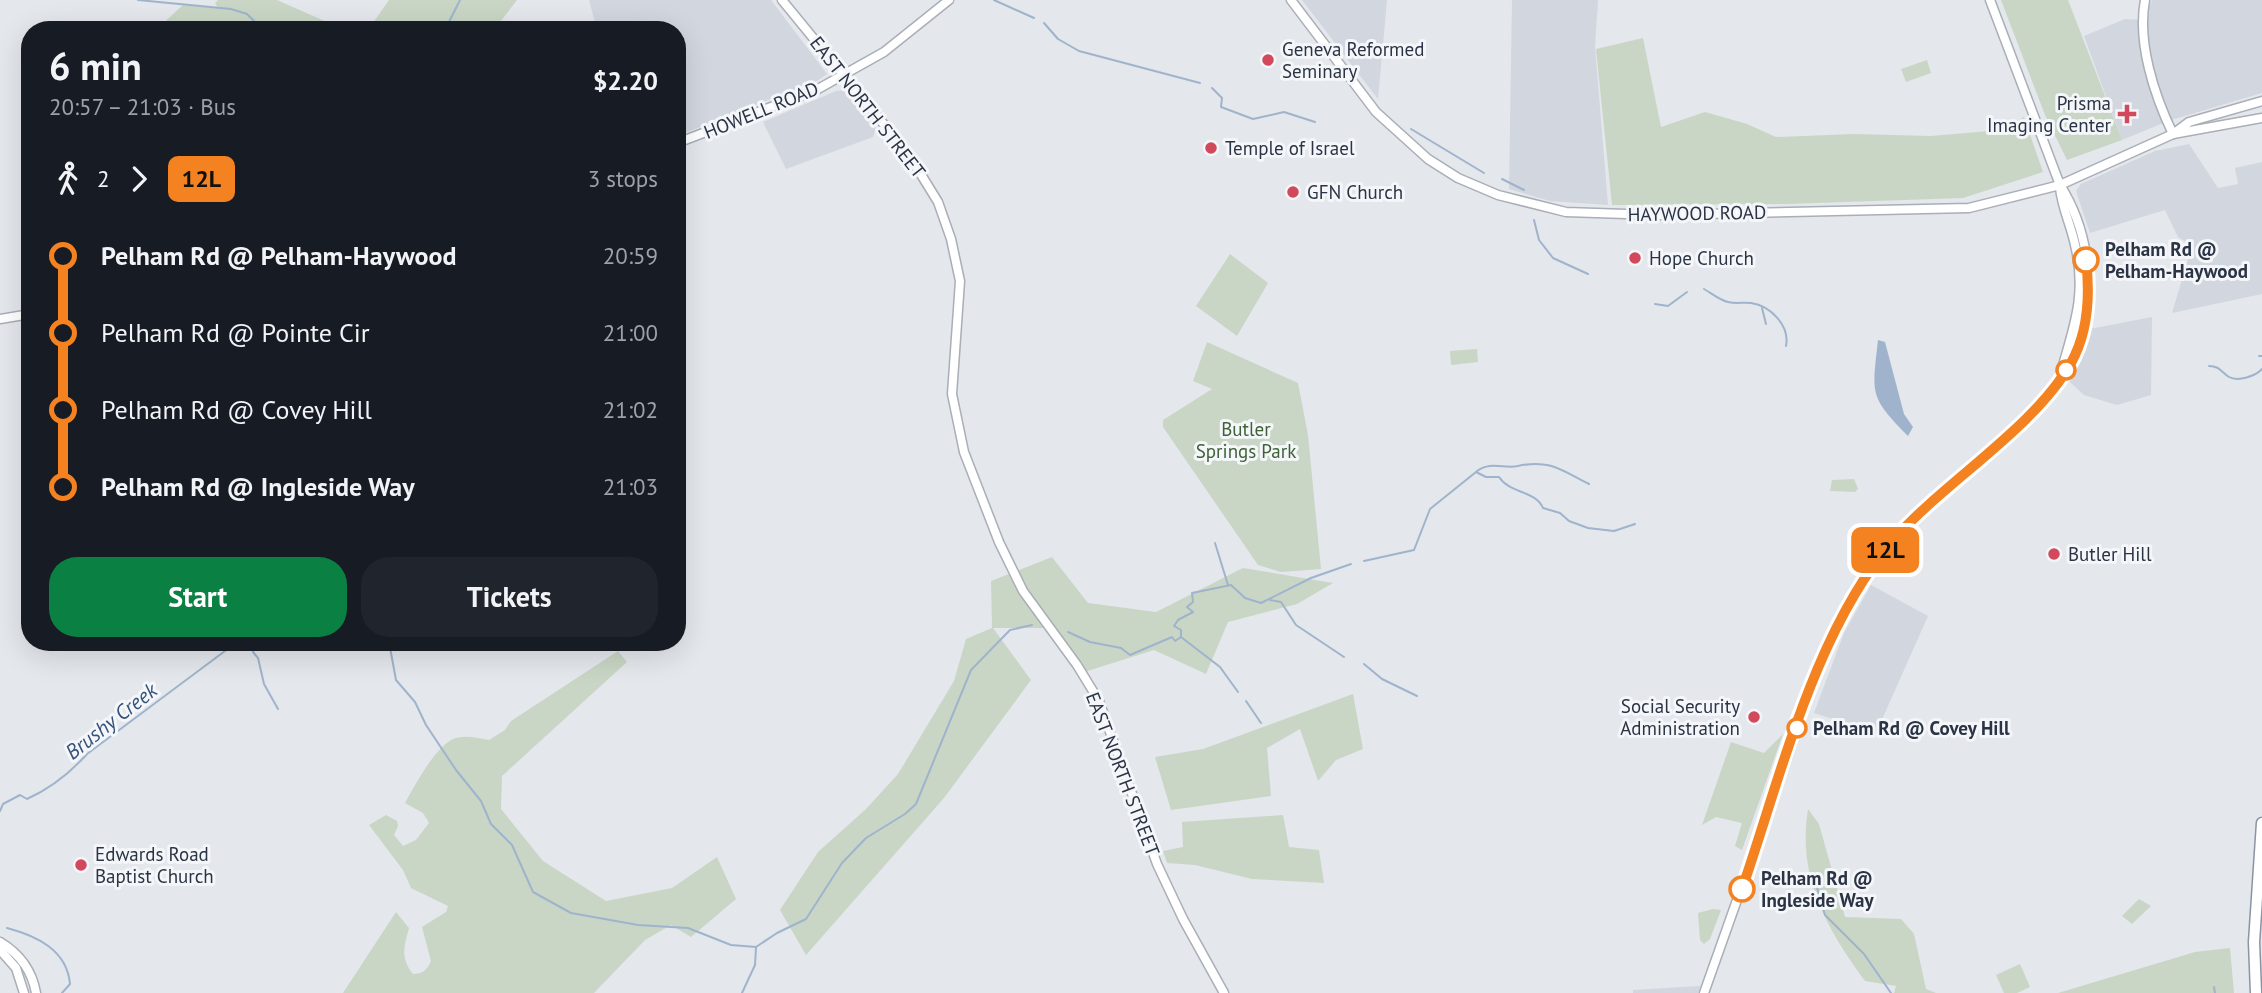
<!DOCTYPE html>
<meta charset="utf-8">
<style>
:root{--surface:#171b24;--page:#20242c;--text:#f1f3f6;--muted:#9ea1a6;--accent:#0b8043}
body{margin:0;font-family:"PT Sans",sans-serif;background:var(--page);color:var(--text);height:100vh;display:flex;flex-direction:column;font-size:26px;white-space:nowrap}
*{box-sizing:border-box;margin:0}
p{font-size:23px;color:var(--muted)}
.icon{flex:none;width:38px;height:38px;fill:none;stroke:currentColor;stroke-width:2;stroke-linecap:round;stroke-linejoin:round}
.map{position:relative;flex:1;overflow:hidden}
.side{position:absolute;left:21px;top:21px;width:665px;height:630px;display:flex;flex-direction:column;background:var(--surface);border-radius:28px;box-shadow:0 7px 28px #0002}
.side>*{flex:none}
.badge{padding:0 14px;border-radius:10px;font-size:24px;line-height:46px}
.map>.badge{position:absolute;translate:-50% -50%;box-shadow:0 0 0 4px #fff}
.legs{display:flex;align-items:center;gap:10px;height:77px;padding:0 28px;font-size:23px}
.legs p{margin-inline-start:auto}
.summary{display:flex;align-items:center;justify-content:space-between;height:119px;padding:0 28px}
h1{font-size:38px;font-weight:700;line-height:52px}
.action{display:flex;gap:14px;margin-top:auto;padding:14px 28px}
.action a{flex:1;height:80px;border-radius:28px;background:var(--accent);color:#fff;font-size:28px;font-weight:700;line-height:80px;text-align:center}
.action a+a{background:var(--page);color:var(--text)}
ul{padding:0 28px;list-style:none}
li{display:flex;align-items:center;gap:24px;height:77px;font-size:26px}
li i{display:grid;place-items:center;width:10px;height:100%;margin:0 9px;background:currentColor}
li i::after{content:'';width:18px;height:18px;margin:-9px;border:5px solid;border-radius:50%;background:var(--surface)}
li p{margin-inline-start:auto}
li:first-child i{background:linear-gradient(#0000 50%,currentColor 0)}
li:last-child i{background:linear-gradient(currentColor 50%,#0000 0)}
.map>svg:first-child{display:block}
</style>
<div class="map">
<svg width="2262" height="993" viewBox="0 0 2262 993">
<rect width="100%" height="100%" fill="#e4e7ec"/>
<!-- built -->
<g fill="#d2d6de">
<polygon points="589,0 771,0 827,74 817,81 677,136 677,30 597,30"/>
<polygon points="1302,0 1387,0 1378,99 1351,64"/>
<polygon points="1512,0 1598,0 1595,47 1608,205 1550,201 1509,189"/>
<polygon points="2152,0 2262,0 2262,93 2168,121 2122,140 2084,36 2125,19 2144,20"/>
<polygon points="844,90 876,128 873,137 786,169 763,122 836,91"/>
<polygon points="2189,144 2218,188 2238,184 2235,168 2262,162 2262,294 2172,313 2192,246 2178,237 2165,210 2090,233 2076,191 2081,184 2155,151"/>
<polygon points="2152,317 2151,395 2117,405 2084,395 2070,382 2090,329"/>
<polygon points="1871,585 1928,616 1876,733 1814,713 1844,633"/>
<polygon points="1700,986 1698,993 1633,993 1633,990"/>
</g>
<!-- green -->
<g fill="#c9d6c5">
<polygon points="218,0 277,0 345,30 158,28 183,5 218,8 215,3"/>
<polygon points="389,0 517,0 494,30 368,30"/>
<polygon points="2001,0 2068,0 2122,140 2067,160 2045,115"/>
<polygon points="1643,38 1661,127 1705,112 1747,124 1776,137 1854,134 1931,136 2001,130 2024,117 2043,172 1963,198 1787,204 1612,205 1596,49"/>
<polygon points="1927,60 1931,73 1906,82 1901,69"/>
<polygon points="1230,254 1268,283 1237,336 1196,306"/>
<polygon points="1207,342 1298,383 1308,435 1321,569 1281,572 1258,565 1163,427 1163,420 1212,389 1193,381"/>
<polygon points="1477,349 1478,362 1451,365 1450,351"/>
<polygon points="1854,479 1858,489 1855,492 1830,491 1832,480"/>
<polygon points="1052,557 1088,603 1156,612 1243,568 1333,583 1297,604 1228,622 1206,674 1154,650 1078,674 1048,628 993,628 1031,680 944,798 806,955 780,910 818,852 866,809 898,774 954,681 966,639 992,628 991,581"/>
<path d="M618,651L627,662L502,776L501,809L543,861L606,901L672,888L717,857L736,899L691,937L671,925L645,940L594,993H343L396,912L409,928C404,946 400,958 413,974C423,974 427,970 431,961L422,927L446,912L448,906L411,888L403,870L369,825L386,815L397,821L398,826L394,835L403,846L416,840L429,823L423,813L405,803C415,785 433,751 451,740C462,734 478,738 489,740L505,730L511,721Z"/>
<polygon points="1353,694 1363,749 1336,760 1318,781 1300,729 1267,748 1271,796 1171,810 1155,757 1203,749"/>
<polygon points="1783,734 1742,850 1735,846 1742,823 1716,817 1702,825 1731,742 1764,753"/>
<path d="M1808,809L1819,824L1845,917L1901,919L1914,934L1926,989L1936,993H1894L1896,986L1865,981C1826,927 1797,877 1808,809Z"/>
<polygon points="1283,815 1289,847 1319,850 1324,883 1252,879 1195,865 1167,863 1163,851 1183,847 1182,822"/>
<polygon points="2139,899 2151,906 2132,924 2122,916"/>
<polygon points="1713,909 1721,910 1710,939 1704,944 1700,940 1698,913"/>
<polygon points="2230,948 2234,993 2058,993 2195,952"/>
<polygon points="2020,964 2030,987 2017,993 2004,993 1996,975"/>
</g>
<!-- water -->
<path fill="#9fb4cc" d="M1878,340L1885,342L1904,414L1913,427L1908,436C1869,396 1872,395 1878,340Z"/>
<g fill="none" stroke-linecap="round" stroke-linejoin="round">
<!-- stream -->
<g stroke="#9fb4cc" stroke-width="2">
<polyline points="138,0 231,9 247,14 263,30"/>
<polyline points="994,0 1034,18"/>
<polyline points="1044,23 1058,39 1079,51 1200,83"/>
<polyline points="445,30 460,0"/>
<polyline points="1212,88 1222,98 1221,107 1253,119 1284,112 1315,122"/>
<polyline points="1411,129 1484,173"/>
<polyline points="1502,179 1524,190"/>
<polyline points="1534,220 1539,240 1553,258 1588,274"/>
<path d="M1704,289C1711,293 1721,301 1728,302C1736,304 1744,302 1751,303C1771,306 1790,326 1786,346"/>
<polyline points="1655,304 1668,306 1687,292"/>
<polyline points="1762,308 1766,324"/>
<polyline points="2259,356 2262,356"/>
<path d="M2209,366C2220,366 2221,372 2229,377C2238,382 2256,376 2262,369"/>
<path d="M1477,471C1491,461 1504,469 1518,466C1550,459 1561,470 1589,484"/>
<polyline points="1215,543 1228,585"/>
<path d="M1364,561L1414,550L1430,509L1476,472L1486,477H1499C1510,494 1535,490 1543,508L1560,513L1569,521L1588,528L1614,531L1635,524"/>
<polyline points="1270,600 1281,602 1296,625 1344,657"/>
<polyline points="1068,632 1090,642 1121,648 1130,655 1172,637 1175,641 1181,637 1181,630 1174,626 1178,620 1193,612 1187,607 1193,602 1192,593 1231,585 1245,598 1261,603 1311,578 1351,564"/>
<polyline points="1181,637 1220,667 1238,692"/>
<polyline points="256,642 253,652 258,658 264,684 278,709"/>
<polyline points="389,642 396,680 415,702 426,725 456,770 481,801 491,824 512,845 533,892 571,913 638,925 688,928 731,945 756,947 777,933 806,919 842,863 866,838 905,814 916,804 971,670 1010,630 1032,625"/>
<polyline points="1364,664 1382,679 1417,696"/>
<polyline points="1246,701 1261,723"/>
<path d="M0,811L3,804L20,795L27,799C49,789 71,772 87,754L237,642"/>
<polyline points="1814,877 1825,915 1864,954 1891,993"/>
<path d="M7,928C37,936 67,950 70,984L62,993"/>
<polyline points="2214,987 2215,993"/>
<polyline points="742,993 755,965 756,948"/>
</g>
<defs>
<g id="secondary">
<polyline points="782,0 909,155 938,202 951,239 960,281 952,394 964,452 999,542 1023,591 1077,665 1099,701 1157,864 1183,919 1224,993"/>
<polyline points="1291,0 1376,112 1428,159 1458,178 1498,195 1566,212 1656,215 1969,208 2060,185 2173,134 2189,122 2262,101"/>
<path d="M2145,0C2137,42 2154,95 2173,134"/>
<polyline points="2173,134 2262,118"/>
<polyline points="677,143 818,89 884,52 949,0"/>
<path d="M2060,188C2062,208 2071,225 2075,245C2087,294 2074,326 2061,372"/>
<polyline points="0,319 30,314"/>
<path d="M0,942C20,954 32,970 36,993"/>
<polyline points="0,950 16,968 24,993"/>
<path d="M1704,993C1730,920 1756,847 1782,773C1806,704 1826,630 1870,570C1905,521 1952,483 1997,443C2026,417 2061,389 2076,352C2098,299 2090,232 2060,185L1990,0"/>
</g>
<polyline id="highway" points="2256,993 2254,942 2262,823"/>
</defs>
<!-- secondary casing -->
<use href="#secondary" stroke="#a9aeb7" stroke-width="11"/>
<!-- highway casing -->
<use href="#highway" stroke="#8b94a3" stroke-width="13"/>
<!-- secondary -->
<use href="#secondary" stroke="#fff" stroke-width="8"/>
<!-- highway -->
<use href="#highway" stroke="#fff" stroke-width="10"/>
</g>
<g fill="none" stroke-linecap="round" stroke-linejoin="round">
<defs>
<path id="line-1" d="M1742,889C1781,776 1815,629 1895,538C1946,481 2035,427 2071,363C2088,333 2090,294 2086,260"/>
</defs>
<!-- line-1 casing -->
<use href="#line-1" stroke="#fff" stroke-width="16"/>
<!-- line-1 -->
<use href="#line-1" stroke="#f58220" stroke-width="10"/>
</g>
<!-- markers -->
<g fill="#d1495b" stroke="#f4f6f9" stroke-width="2.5">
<circle cx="1268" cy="60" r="7"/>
<path d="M2123.5 103.5h7v7h7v7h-7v7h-7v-7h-7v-7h7z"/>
<circle cx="1211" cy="148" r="7"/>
<circle cx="1293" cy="192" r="7"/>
<circle cx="1635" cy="258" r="7"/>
<circle cx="2054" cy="554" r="7"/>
<circle cx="1754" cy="717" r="7"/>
<circle cx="81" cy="865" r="7"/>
</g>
<g fill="#fff" stroke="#f58220" stroke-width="3.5">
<circle cx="2086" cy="260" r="12"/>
<circle cx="2066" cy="370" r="9"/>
<circle cx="1797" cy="728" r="9"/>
<circle cx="1742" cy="889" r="12"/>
</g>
<g text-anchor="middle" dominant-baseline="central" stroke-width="6" stroke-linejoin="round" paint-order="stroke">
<!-- poi labels -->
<g font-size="19" fill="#2b3445" stroke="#f4f6f9" text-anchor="start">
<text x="1282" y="49">Geneva Reformed<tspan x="1282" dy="22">Seminary</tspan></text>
<text x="2111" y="103" text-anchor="end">Prisma<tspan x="2111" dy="22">Imaging Center</tspan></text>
<text x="1225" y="148">Temple of Israel</text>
<text x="1307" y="192">GFN Church</text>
<text x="1649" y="258">Hope Church</text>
<text x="2068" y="554">Butler Hill</text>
<text x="1740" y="706" text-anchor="end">Social Security<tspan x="1740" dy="22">Administration</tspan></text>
<text x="95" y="854">Edwards Road<tspan x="95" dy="22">Baptist Church</tspan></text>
</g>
<!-- street labels -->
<g font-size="19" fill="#2b3445" stroke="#f4f6f9">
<text transform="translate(868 107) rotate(52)">EAST NORTH STREET</text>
<text transform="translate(761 110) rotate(-22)">HOWELL ROAD</text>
<text transform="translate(1697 213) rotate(-1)">HAYWOOD ROAD</text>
<text transform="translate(1123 774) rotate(69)">EAST NORTH STREET</text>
</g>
<!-- stop labels -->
<g font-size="19" font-weight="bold" fill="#2b3445" stroke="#f4f6f9" text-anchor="start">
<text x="2105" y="249">Pelham Rd @<tspan x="2105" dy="22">Pelham-Haywood</tspan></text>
<text x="1813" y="728">Pelham Rd @ Covey Hill</text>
<text x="1761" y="878">Pelham Rd @<tspan x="1761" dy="22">Ingleside Way</tspan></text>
</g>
<!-- park labels -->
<g font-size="19" fill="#3f6138" stroke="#f4f6f9">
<text x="1246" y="429">Butler<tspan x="1246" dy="22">Springs Park</tspan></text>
</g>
<!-- water labels -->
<g font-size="21" font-style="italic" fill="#34527a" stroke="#f4f6f9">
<text transform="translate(111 721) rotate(-38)">Brushy Creek</text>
</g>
</g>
</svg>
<b class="badge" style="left:1885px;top:550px;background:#f58220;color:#111">12L</b>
<section class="side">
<div class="summary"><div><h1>6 min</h1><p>20:57 – 21:03 · Bus</p></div><b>$2.20</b></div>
<div class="legs"><svg class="icon" aria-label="walk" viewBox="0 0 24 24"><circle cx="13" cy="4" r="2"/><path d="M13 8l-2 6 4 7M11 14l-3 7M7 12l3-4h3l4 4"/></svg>2<svg class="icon" aria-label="forward" viewBox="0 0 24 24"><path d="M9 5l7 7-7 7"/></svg><b class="badge" style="background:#f58220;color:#111">12L</b><p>3 stops</p></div>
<ul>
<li><i style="color:#f58220"></i><b>Pelham Rd @ Pelham-Haywood</b><p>20:59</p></li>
<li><i style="color:#f58220"></i><span>Pelham Rd @ Pointe Cir</span><p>21:00</p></li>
<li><i style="color:#f58220"></i><span>Pelham Rd @ Covey Hill</span><p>21:02</p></li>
<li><i style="color:#f58220"></i><b>Pelham Rd @ Ingleside Way</b><p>21:03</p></li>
</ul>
<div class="action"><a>Start</a><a>Tickets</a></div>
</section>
</div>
